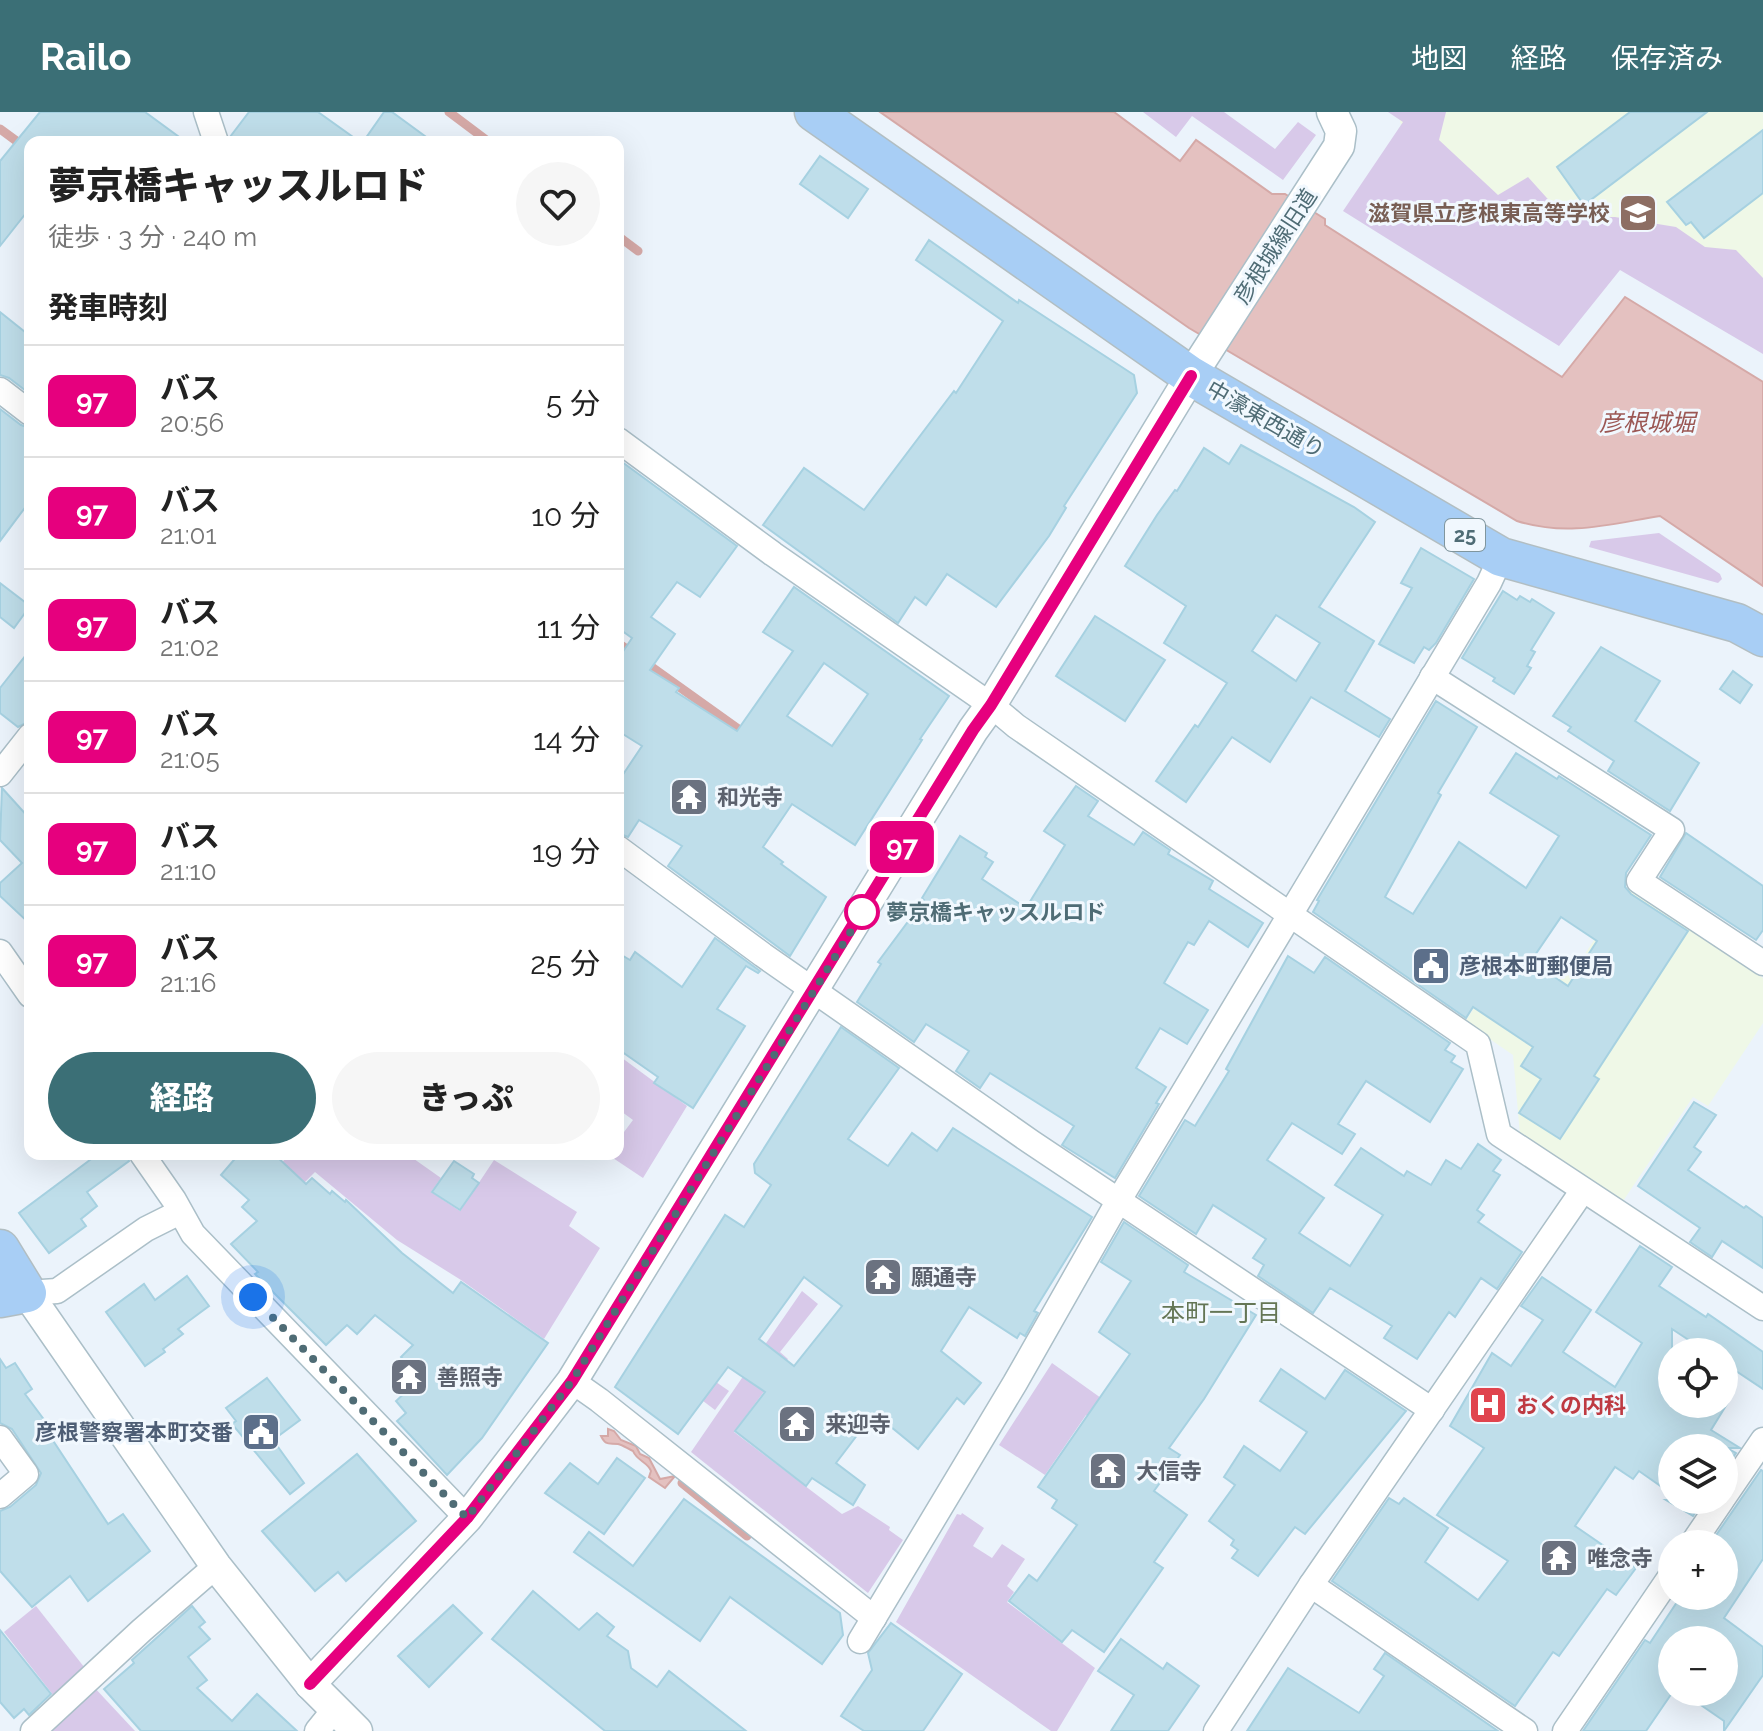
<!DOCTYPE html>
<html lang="ja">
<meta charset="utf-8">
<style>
:root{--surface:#fff;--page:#f6f6f6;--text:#222;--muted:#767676;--line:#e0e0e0;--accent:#3b6f76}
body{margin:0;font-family:Raleway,"Noto Sans JP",sans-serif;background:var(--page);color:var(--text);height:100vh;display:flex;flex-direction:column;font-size:30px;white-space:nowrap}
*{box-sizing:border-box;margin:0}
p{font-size:26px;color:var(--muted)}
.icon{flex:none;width:44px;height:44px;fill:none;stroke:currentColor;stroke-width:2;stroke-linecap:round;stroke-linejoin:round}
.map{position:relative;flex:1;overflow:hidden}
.drawer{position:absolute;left:24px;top:24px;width:600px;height:1024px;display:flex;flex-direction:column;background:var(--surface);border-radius:16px;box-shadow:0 8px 32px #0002}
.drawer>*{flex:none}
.badge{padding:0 16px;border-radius:12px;font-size:28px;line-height:52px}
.controls{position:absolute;left:1658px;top:1226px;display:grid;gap:16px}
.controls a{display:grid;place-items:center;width:80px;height:80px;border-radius:50%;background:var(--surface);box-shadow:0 8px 32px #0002;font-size:40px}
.you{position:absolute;width:40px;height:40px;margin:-20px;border:6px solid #fff;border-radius:50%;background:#1a73e8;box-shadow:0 0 0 12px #1a73e833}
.map>.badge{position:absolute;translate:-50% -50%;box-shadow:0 0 0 4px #fff}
h2{padding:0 24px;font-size:30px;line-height:72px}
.round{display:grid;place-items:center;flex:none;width:84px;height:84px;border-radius:42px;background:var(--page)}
.headline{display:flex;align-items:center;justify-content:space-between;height:136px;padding:0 24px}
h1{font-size:38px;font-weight:800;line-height:60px}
.cta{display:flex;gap:16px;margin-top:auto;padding:16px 24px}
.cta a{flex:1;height:92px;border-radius:48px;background:var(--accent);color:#fff;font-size:32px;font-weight:800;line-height:92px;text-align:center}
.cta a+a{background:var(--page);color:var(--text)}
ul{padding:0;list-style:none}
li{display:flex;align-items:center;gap:24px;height:112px;padding:0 24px;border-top:2px solid var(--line)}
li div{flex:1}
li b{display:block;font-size:30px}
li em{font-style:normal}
li .badge{min-width:88px;font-weight:700;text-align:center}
header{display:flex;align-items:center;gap:48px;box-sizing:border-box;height:112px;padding:0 40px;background:var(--accent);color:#fff}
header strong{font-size:38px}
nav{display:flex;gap:44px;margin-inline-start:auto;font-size:28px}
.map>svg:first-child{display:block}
</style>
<header>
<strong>Railo</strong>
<nav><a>地図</a><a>経路</a><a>保存済み</a></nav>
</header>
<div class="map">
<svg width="1763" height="1619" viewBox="0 0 1763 1619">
<rect width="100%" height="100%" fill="#ebf3fb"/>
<!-- education -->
<g fill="#eff8e7">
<polygon points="1400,0 1763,0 1763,229 1638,155 1429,66 1400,10"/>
<polygon points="1629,776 1763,866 1763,911 1708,994 1693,985 1623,1089 1520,1023 1513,943 1465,910 1516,830 1570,864"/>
</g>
<!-- green -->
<g fill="#d8c9e9">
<polygon points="1143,0 1224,0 1275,37 1298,10 1316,23 1283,68 1192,4 1176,25"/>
<polygon points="1388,0 1446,0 1439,28 1498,83 1528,65 1564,105 1615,105 1676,115 1705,135 1736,138 1763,166 1763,242 1620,158 1559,234 1343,99 1403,10"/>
<polygon points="1659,421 1720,462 1722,467 1718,471 1589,435 1591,429"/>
<polygon points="618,943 687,994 643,1066 613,1046 618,1042 618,1028 633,1008 618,997"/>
<polygon points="285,1042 407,1042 441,1066 431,1080 460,1099 494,1048 577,1100 569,1114 600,1136 544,1227 461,1168 397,1128 315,1060 282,1093 261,1073 287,1045"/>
<polygon points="802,1179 818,1192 780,1240 788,1247 734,1320 842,1402 858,1394 890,1415 889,1418 903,1428 868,1481 691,1340"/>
<polygon points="648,1223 729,1279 715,1298 637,1239"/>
<polygon points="1052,1251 1101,1286 1088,1304 1086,1303 1045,1363 999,1333"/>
<polygon points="962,1401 984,1416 973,1434 992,1446 1002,1432 1025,1447 1007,1474 1014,1480 1007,1490 1095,1556 1057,1619 1051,1619 896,1510 957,1402 961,1403"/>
<polygon points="36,1494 88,1560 57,1588 4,1520"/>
<polygon points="92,1573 135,1619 43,1619"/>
</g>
<!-- water -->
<g fill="#e4c1c0" stroke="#d5a9a7" stroke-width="2">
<path d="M880,0H1114L1180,49L1196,28L1272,82H1285L1325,107V113L1562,265L1625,185L1763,270V474L1660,404C1610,412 1567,425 1517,409L1189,216Z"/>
<path d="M608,1317L614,1319L621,1328L636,1334L640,1342L649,1346L660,1367L675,1364L665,1376L649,1365L651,1359C648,1350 637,1349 633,1339C628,1337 623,1333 618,1332C608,1331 606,1334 601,1324H608Z"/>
</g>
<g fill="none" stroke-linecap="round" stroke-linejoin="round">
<!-- stream -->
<g stroke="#d5a9a7" stroke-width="9">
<polyline points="449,0 489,30"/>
<polyline points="0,17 30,39"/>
<polyline points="618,124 638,139"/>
<polyline points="618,531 748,624"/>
<polyline points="682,1371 747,1424"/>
</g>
</g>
<!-- building -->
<g fill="#bfdeea" stroke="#a6d1e1" stroke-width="2" fill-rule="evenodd">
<polygon points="40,0 145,0 186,30 30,30 30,96 0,134 0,49"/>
<polygon points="249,0 318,0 360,30 231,30 230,25"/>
<polygon points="384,0 392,0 433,30 363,30"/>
<polygon points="1630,0 1707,0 1584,93 1557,55"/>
<polygon points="1763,18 1763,81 1704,126 1691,110 1686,113 1667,90"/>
<polygon points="820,44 868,77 848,106 800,72"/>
<polygon points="929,128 1018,191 1019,188 1134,263 1137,281 1064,394 1066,396 1049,424 996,495 947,462 926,493 915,485 898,511 763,413 804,356 864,398 954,279 956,281 1003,209 916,148"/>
<polygon points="0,200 30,224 30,282 9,266 0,263"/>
<polygon points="0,297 21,313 30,316 30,389 0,429"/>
<path d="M1241,333L1354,395L1375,410L1319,495L1374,529L1345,579L1390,607L1379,625L1311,585L1270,650L1232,625L1186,690L1156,669L1195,613L1198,615L1227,571L1164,531L1186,494L1125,454L1157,403L1175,378L1177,379L1204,336L1229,352ZM1276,503L1320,531L1296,569L1252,539Z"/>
<path d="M618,347L737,434L700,485L677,470L651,505L675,522L650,558L679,576L676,580L737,619L793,539L763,520L794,475L949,584L920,627L922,628L855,733L792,692L763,735L783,750L781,752L826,785L790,844L668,754L682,734L639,708L628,725L618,721V670L642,634L618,619V547L632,526L618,516ZM824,551L868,582L832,634L787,604Z"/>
<polygon points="1421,436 1474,467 1436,531 1429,538 1424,535 1414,551 1379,532 1412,476 1401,471"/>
<polygon points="0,471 30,494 14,516 0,505"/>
<polygon points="1503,479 1517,488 1520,484 1530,490 1532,487 1554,501 1531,538 1535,540 1527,554 1531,556 1514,582 1493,569 1495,566 1462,546"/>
<polygon points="1095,504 1165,548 1125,609 1056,564"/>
<polygon points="1601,535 1660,569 1635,609 1699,651 1670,699 1608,659 1614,649 1568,619 1571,615 1553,604"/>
<polygon points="30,538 30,609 18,615 0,601 0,576"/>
<polygon points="1733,559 1752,573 1740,591 1720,577"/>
<path d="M1436,589L1477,615L1438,681L1441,683L1385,785L1413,802L1459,730L1526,776L1559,724L1490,681L1516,641L1557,667L1559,664L1651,723L1626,761L1625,775L1631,782L1688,819L1594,964L1599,967L1560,1027L1519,1001L1541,967L1521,954L1533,935L1473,895L1466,906L1313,800L1319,789L1317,788ZM1561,805L1597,829L1568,874L1531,849Z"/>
<polygon points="1076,674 1098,689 1088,704 1134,733 1143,720 1170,738 1168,742 1213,769 1209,777 1263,811 1248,835 1209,809 1194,833 1188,830 1164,871 1208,898 1187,932 1160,916 1136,956 1166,975 1156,991 1159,992 1115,1066 1062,1033 1074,1014 990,961 980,976 956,959 969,939 926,912 914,930 857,890 881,852 878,850 924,788 922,786 960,724 987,741 985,745 993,750 982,767 1026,796 1065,733 1044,719"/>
<polygon points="2,676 30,707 30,812 0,784 0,771 22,751 0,728"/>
<polygon points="1686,721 1763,774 1763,818 1756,828 1660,765"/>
<polygon points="715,826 760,859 758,861 746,854 717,897 745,914 693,996 654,971 658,965 618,937 618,841 630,848 635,840 682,875"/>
<polygon points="1288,844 1314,861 1325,845 1450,931 1445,938 1455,944 1451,950 1463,957 1430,1010 1366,969 1338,1012 1355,1022 1342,1042 1292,1011 1267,1048 1324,1086 1299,1121 1350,1154 1383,1103 1335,1073 1361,1036 1404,1064 1407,1059 1431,1073 1446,1048 1461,1057 1478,1032 1501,1048 1493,1059 1500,1063 1477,1098 1484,1103 1478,1110 1522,1140 1497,1177 1481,1166 1455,1205 1449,1200 1417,1247 1384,1226 1392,1214 1330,1176 1313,1201 1258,1164 1264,1153 1253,1146 1266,1127 1213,1093 1196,1122 1139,1084 1185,1008 1195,1014 1229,959 1226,957"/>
<path d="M841,915L899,956L848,1027L888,1054L912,1021L937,1039L953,1016L1092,1105L1034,1199L1038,1201L1025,1224L1020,1221L1017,1226L969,1195L941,1239L981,1271L964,1292L957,1286L918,1337L874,1301L836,1351L865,1373L853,1393L812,1366L806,1374L735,1319L765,1280L728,1255L678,1322L615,1275L725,1103L744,1115L771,1073L755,1061L754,1052ZM804,1165L842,1194L794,1254L759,1227Z"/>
<polygon points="1694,990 1716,1003 1694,1035 1701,1040 1688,1058 1744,1096 1746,1094 1763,1106 1763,1156 1722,1129 1712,1145 1690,1130 1700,1116 1638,1074"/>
<polygon points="98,1042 127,1042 129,1049 87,1080 97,1094 81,1107 86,1114 49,1141 19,1101"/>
<polygon points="239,1042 274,1042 306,1072 312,1066 330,1082 332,1079 345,1090 346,1088 402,1141 453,1181 461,1170 548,1231 482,1326 447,1363 397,1309 406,1301 396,1289 421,1266 401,1245 413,1233 375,1203 357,1222 347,1213 326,1233 255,1162 258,1160 231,1132 257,1109 242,1095 249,1088 221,1063"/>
<polygon points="454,1049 474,1062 472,1066 479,1071 460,1098 432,1080"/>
<polygon points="1124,1110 1188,1153 1184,1160 1256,1203 1204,1287 1169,1336 1180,1343 1154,1379 1187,1403 1154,1450 1163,1456 1104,1540 1072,1518 1062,1530 1009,1489 1029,1463 1037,1469 1077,1413 1052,1396 1057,1388 1038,1375 1130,1242 1099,1220 1131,1169 1101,1150"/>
<polygon points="1640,1134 1672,1155 1659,1174 1706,1205 1708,1202 1763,1240 1763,1277 1724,1251 1724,1240 1707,1240 1672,1217 1672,1292 1727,1292 1711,1318 1740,1336 1727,1336 1736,1341 1724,1358 1724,1336 1672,1336 1672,1382 1639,1359 1633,1367 1615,1355 1575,1414 1636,1456 1616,1483 1607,1477 1559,1544 1553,1540 1515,1594 1332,1469 1389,1386 1399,1392 1404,1386 1448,1416 1425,1450 1478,1488 1508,1449 1437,1403 1484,1336 1450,1314 1492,1241 1511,1254 1543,1208 1521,1194 1542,1165 1591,1198 1563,1240 1615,1275 1642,1231 1596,1200"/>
<polygon points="187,1164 209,1194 178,1217 183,1222 163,1237 165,1240 145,1254 106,1200 144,1172 155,1188"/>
<polygon points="0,1247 6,1256 15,1251 32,1277 25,1282 54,1321 50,1324 108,1412 123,1402 150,1439 88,1489 70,1464 32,1495 0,1459 0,1399 10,1395 36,1373 41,1361 12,1317 0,1311"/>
<polygon points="1281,1257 1325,1287 1345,1258 1406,1299 1305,1422 1295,1415 1258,1464 1232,1446 1238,1438 1231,1433 1234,1428 1209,1409 1235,1373 1224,1365 1244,1334 1280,1359 1307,1320 1260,1289"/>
<polygon points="267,1266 300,1308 273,1328 304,1371 290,1382 232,1312 236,1309 226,1296"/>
<polygon points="357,1342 416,1409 346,1469 338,1460 315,1479 262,1419"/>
<polygon points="617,1346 645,1366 604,1422 545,1381 570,1351 598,1372"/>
<polygon points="1761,1358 1763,1359 1763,1447 1724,1506 1763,1535 1763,1563 1724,1619 1724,1609 1682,1580 1724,1580 1724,1528 1672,1528 1672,1581 1646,1619 1583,1619 1645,1528 1650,1531 1681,1484 1724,1484 1724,1432 1710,1432"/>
<polygon points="684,1387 840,1501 843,1523 822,1552 730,1485 700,1529 574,1440 589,1420 633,1454"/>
<polygon points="1666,1388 1704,1388 1693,1404"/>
<polygon points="533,1479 579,1518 597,1501 614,1515 607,1524 628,1539 631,1556 657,1575 669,1559 746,1619 605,1619 492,1527"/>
<polygon points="453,1493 482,1521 429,1575 398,1544"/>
<polygon points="192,1494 205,1510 199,1515 210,1527 188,1545 207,1568 197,1576 232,1609 257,1582 297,1619 141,1619 104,1577 134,1551 132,1548"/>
<polygon points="891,1511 962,1562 923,1619 864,1619 841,1604 872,1558 868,1541"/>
<polygon points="0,1518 51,1582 29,1603 24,1597 14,1606 0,1590"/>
<polygon points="1121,1527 1163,1557 1167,1551 1199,1574 1168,1619 1111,1619 1134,1583 1098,1559"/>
<polygon points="1385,1541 1498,1619 1247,1619 1288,1556 1359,1601 1384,1564 1374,1557"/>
</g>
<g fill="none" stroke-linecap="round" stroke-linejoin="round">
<defs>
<g id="minor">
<polyline points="206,0 216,30"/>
<polyline points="0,278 30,301"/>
<polyline points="618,328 773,442 991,593 1016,614 1478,932 1499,1022 1763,1196"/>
<polyline points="1432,565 1672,718 1639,769 1763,851"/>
<polyline points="0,662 30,624"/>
<polyline points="618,736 763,843 1031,1030 1432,1298"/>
<polyline points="0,840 30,883"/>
<polyline points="142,1042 174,1088 193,1122 467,1406"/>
<polyline points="27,1181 57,1179 146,1117 180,1100"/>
<polyline points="572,1269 599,1288 874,1506"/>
<polyline points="0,1326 26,1362 0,1384"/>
<polyline points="1724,1385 1763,1328"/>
<polyline points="1692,1432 1722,1388"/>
<polyline points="1311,1473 1525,1619"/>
<polyline points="860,1529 1015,1271 1119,1088 1489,471 1501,445"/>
<polyline points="33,1619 142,1518 216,1454"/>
<polyline points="317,1619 334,1598"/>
<polyline points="1216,1619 1311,1473 1583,1078"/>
<polyline points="1565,1619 1672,1462"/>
</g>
<g id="tertiary">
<polyline points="27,1181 216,1454 310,1572 357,1619"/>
<polyline points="310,1572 467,1406 572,1269 973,618 991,593 1191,264 1339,34 1341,19 1332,0"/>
</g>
<g id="primary">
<polyline points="814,0 1191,264 1501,445 1737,511 1763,525"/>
<polyline points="0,1137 27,1181 0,1186"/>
</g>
</defs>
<!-- minor casing -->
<use href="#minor" stroke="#abbfc8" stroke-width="27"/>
<!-- tertiary casing -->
<use href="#tertiary" stroke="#abbfc8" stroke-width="33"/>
<!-- primary casing -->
<use href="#primary" stroke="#b2bec2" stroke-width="41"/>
<!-- minor -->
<use href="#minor" stroke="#fff" stroke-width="24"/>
<!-- tertiary -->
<use href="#tertiary" stroke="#fff" stroke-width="30"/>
<!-- primary -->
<use href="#primary" stroke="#a8cef5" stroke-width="38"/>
</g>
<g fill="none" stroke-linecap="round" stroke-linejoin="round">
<defs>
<polyline id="line" points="310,1572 467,1406 572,1269 973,618 991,593 1191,264"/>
</defs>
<!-- line casing -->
<use href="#line" stroke="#fff" stroke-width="18"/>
<!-- line -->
<use href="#line" stroke="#e6007e" stroke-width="12"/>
<!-- walk -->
<polyline stroke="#4f6c75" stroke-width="8" stroke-dasharray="0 14.4" points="253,1185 467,1406 572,1269 866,795 862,800"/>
</g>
<!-- icons -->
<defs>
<symbol id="school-square" viewBox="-11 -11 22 22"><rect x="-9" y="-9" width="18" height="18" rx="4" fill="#8d6e63" stroke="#f1f8fe"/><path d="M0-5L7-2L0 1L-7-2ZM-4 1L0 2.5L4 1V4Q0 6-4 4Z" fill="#fff"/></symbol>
<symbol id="temple-square" viewBox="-11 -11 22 22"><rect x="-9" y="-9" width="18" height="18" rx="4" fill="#6b7280" stroke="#f1f8fe"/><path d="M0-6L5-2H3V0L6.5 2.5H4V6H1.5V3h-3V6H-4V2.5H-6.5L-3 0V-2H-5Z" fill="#fff"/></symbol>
<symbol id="civic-square" viewBox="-11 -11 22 22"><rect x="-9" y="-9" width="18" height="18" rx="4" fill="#5c6f8a" stroke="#f1f8fe"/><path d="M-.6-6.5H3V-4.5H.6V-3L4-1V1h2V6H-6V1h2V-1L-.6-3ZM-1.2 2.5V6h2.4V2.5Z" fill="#fff"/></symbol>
<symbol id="hospital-square" viewBox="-11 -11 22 22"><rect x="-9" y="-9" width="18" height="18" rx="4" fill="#e0444e" stroke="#f1f8fe"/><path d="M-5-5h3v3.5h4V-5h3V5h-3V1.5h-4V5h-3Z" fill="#fff"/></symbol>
</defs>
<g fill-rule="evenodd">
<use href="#school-square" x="1616" y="79" width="44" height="44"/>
<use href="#temple-square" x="667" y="663" width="44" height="44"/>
<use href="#civic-square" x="1409" y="832" width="44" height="44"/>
<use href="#temple-square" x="861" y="1143" width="44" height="44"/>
<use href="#temple-square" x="387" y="1243" width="44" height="44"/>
<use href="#hospital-square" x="1466" y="1271" width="44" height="44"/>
<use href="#temple-square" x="775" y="1290" width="44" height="44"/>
<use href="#civic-square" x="239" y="1298" width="44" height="44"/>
<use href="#temple-square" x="1086" y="1337" width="44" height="44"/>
<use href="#temple-square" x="1537" y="1424" width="44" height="44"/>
</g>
<!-- markers -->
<circle fill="#fff" stroke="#e6007e" stroke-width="4" cx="862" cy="800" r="16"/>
<g text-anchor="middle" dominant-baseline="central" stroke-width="6" stroke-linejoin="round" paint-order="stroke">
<!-- shield labels -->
<rect fill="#f1f8fe" stroke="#80969e" stroke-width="2" x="1445" y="407" width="40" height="32" rx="6"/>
<g font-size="20" font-weight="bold" fill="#4f6c75">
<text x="1465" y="423">25</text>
</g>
<!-- education labels -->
<g font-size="22" font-weight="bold" fill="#785e54" stroke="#f1f8fe" text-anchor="end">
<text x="1610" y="101">滋賀県立彦根東高等学校</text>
</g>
<!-- street labels -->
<g font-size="22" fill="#4f6c75" stroke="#f1f8fe">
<text transform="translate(1275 134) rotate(-57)">彦根城線旧道</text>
<text transform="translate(1266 307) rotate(30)">中濠東西通り</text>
</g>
<!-- worship labels -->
<g font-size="22" font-weight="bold" fill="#5b616d" stroke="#f1f8fe" text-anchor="start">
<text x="717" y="685">和光寺</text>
<text x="911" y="1165">願通寺</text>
<text x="437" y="1265">善照寺</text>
<text x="825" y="1312">来迎寺</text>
<text x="1136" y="1359">大信寺</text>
<text x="1587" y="1446">唯念寺</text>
</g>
<!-- stop labels -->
<g font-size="22" font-weight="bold" fill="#4f6c75" stroke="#f1f8fe" text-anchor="start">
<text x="886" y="800">夢京橋キャッスルロド</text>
</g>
<!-- service labels -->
<g font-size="22" font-weight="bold" fill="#4e5e75" stroke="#f1f8fe" text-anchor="start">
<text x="1459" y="854">彦根本町郵便局</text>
<text x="233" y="1320" text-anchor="end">彦根警察署本町交番</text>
</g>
<!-- health labels -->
<g font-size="22" font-weight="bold" fill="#be3a42" stroke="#f1f8fe" text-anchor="start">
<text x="1516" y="1293">おくの内科</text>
</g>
<!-- water labels -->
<g font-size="24" font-style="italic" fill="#9b5754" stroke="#f1f8fe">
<text x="1647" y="310">彦根城堀</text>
</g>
<!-- neighbourhood labels -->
<g font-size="24" fill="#647655" stroke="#f1f8fe">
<text x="1221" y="1200">本町一丁目</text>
</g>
</g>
</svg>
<div class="controls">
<a><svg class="icon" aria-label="locate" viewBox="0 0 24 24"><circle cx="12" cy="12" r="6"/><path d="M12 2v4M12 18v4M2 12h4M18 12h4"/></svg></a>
<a><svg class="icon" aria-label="layers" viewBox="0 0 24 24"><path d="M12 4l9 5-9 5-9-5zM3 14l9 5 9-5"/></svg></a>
<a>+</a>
<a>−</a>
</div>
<div class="you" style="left:253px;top:1185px"></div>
<b class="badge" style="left:902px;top:735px;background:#e6007e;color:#fff">97</b>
<section class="drawer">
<div class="headline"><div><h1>夢京橋キャッスルロド</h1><p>徒歩 · 3 分 · 240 m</p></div><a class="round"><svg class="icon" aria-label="heart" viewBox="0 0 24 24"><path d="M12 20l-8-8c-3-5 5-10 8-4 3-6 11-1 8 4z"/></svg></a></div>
<h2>発車時刻</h2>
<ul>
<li><span class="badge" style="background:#e6007e;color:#fff">97</span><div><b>バス</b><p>20:56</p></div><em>5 分</em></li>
<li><span class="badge" style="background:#e6007e;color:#fff">97</span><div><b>バス</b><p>21:01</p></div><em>10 分</em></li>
<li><span class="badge" style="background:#e6007e;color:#fff">97</span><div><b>バス</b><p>21:02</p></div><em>11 分</em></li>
<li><span class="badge" style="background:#e6007e;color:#fff">97</span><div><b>バス</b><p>21:05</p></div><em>14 分</em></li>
<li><span class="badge" style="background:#e6007e;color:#fff">97</span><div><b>バス</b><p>21:10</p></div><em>19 分</em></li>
<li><span class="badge" style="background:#e6007e;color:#fff">97</span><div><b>バス</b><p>21:16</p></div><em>25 分</em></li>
</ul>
<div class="cta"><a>経路</a><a>きっぷ</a></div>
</section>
</div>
